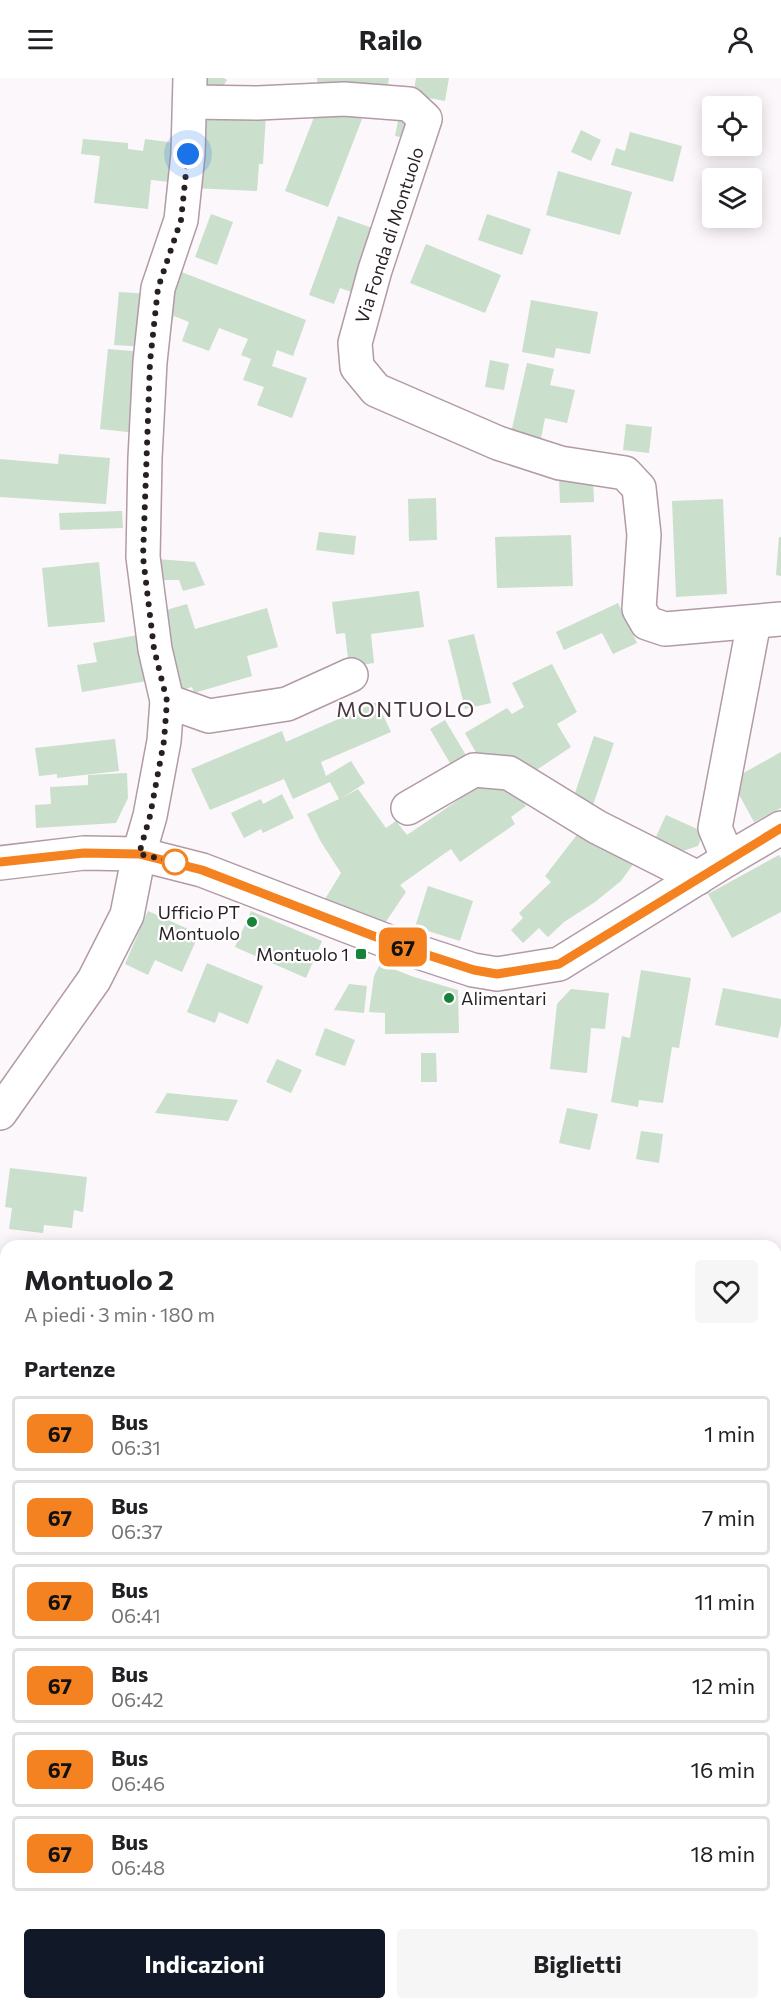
<!DOCTYPE html>
<html lang="it">
<meta charset="utf-8">
<style>
:root{--surface:#fff;--page:#f6f6f6;--text:#202124;--muted:#757577;--line:#e0e0e0;--accent:#111827}
body{margin:0;font-family:Commissioner,sans-serif;background:var(--page);color:var(--text);height:100vh;display:flex;flex-direction:column;font-size:22px;white-space:nowrap}
*{box-sizing:border-box;margin:0}
p{font-size:20px;color:var(--muted)}
.icon{flex:none;width:33px;height:33px;fill:none;stroke:currentColor;stroke-width:2;stroke-linecap:round;stroke-linejoin:round}
.map{position:relative;flex:1;overflow:hidden}
.details{position:absolute;left:0px;top:1162px;width:782px;height:770px;display:flex;flex-direction:column;background:var(--surface);border-radius:18px 18px 0 0;box-shadow:0 3px 15px #0003}
.details>*{flex:none}
.badge{padding:0 12px;border-radius:9px;font-size:21px;line-height:39px}
.fabs{position:absolute;left:702px;top:18px;display:grid;gap:12px}
.fabs a{display:grid;place-items:center;width:60px;height:60px;border-radius:6px;background:var(--surface);box-shadow:0 3px 15px #0003;font-size:30px}
.you{position:absolute;width:30px;height:30px;margin:-15px;border:4px solid #fff;border-radius:50%;background:#1a73e8;box-shadow:0 0 0 9px #1a73e833}
.map>.badge{position:absolute;translate:-50% -50%;box-shadow:0 0 0 3px #fff}
h2{padding:0 24px;font-size:22px;line-height:54px}
.round{display:grid;place-items:center;flex:none;width:63px;height:63px;border-radius:6px;background:var(--page)}
.headline{display:flex;align-items:center;justify-content:space-between;height:102px;padding:0 24px}
h1{font-size:28px;font-weight:700;line-height:45px}
.primary-button{display:flex;gap:12px;margin-top:auto;padding:12px 24px}
.primary-button a{flex:1;height:69px;border-radius:6px;background:var(--accent);color:#fff;font-size:24px;font-weight:700;line-height:69px;text-align:center}
.primary-button a+a{background:var(--page);color:var(--text)}
ul{padding:0;list-style:none}
li{display:flex;align-items:center;gap:18px;height:75px;margin:0 12px 9px;padding:0 12px;border:3px solid var(--line);border-radius:6px}
li div{flex:1}
li b{display:block;font-size:22px}
li em{font-style:normal}
li .badge{min-width:66px;font-weight:700;text-align:center}
header{display:flex;justify-content:space-between;align-items:center;height:78px;padding:0 24px;background:var(--surface);font-size:27px;font-weight:700}
.map>svg:first-child{display:block}
</style>
<header><svg class="icon" aria-label="menu" viewBox="0 0 24 24"><path d="M4 6h16M4 12h16M4 18h16"/></svg>Railo<svg class="icon" aria-label="person" viewBox="0 0 24 24"><circle cx="12" cy="8" r="4"/><path d="M4 21q1-7 8-7t8 7"/></svg></header>
<div class="map">
<svg width="781" height="1931" viewBox="0 0 781 1931">
<rect width="100%" height="100%" fill="#fcf7fa"/>
<!-- forest -->
<g fill="#f2b4d6">
<polygon points="776,1902 781,1903 781,1931 436,1931 418,1926 776,1926"/>
<polygon points="20,1926 369,1926 368,1931 19,1931"/>
</g>
<g fill="none" stroke-linecap="round" stroke-linejoin="round">
<!-- stream -->
<g stroke="#a0748c" stroke-width="8">
<polyline points="776,1307 781,1304"/>
<polyline points="0,1697 6,1692"/>
</g>
</g>
<!-- building -->
<g fill="#cadfcc">
<polygon points="207,0 224,0 227,2 218,16 203,6"/>
<polygon points="317,0 389,0 387,12 318,10"/>
<polygon points="416,0 449,0 445,23 413,17"/>
<polygon points="320,24 362,41 328,129 285,113"/>
<polygon points="392,28 408,30 413,61 395,58 398,43 389,42"/>
<polygon points="195,35 266,36 263,86 259,86 257,113 192,110"/>
<polygon points="581,52 601,62 591,83 571,74"/>
<polygon points="630,54 682,68 673,104 611,87 616,70 625,73"/>
<polygon points="83,61 128,65 128,71 143,73 145,61 184,66 179,105 151,102 148,131 94,125 100,78 81,76"/>
<polygon points="558,93 632,114 620,157 546,137"/>
<polygon points="211,136 233,144 217,187 195,179"/>
<polygon points="487,136 531,151 522,177 478,162"/>
<polygon points="338,138 378,152 357,216 340,210 334,226 309,217"/>
<polygon points="426,166 501,197 485,235 410,205"/>
<polygon points="171,190 306,242 293,278 277,272 272,288 307,300 292,340 257,327 264,309 243,302 251,281 241,277 248,261 219,250 209,273 182,263 189,244 174,238 166,261"/>
<polygon points="119,214 151,216 147,269 114,267"/>
<polygon points="531,222 598,234 590,276 556,270 554,280 522,274"/>
<polygon points="108,271 145,274 137,355 100,351"/>
<polygon points="490,282 509,286 504,312 485,309"/>
<polygon points="527,285 554,291 550,307 575,312 567,345 545,340 540,365 510,359"/>
<polygon points="626,346 652,349 649,375 623,372"/>
<polygon points="59,376 110,380 106,426 0,419 0,381 58,386"/>
<polygon points="593,398 594,424 560,425 559,399"/>
<polygon points="436,420 437,462 409,463 408,421"/>
<polygon points="723,421 727,516 676,519 672,423"/>
<polygon points="122,433 123,450 60,452 59,435"/>
<polygon points="319,454 356,458 354,477 316,472"/>
<polygon points="571,457 573,508 497,510 495,459"/>
<polygon points="779,459 781,459 781,498 776,497"/>
<polygon points="157,481 195,484 205,507 183,513 179,502 157,502"/>
<polygon points="99,484 105,544 48,549 42,490"/>
<polygon points="419,513 424,549 371,556 374,585 349,589 345,555 336,556 332,524"/>
<polygon points="618,525 637,565 613,576 602,555 564,572 556,554"/>
<polygon points="187,526 195,551 267,530 278,569 247,578 252,598 194,615 192,609 175,614 152,536"/>
<polygon points="474,556 491,625 465,631 448,562"/>
<polygon points="138,557 147,603 82,614 77,587 97,584 93,565"/>
<polygon points="552,586 577,634 557,646 571,669 526,699 484,689 465,655 507,630 512,636 524,629 512,605"/>
<polygon points="377,624 391,654 321,684 326,698 351,683 365,705 342,720 358,711 386,750 396,743 407,757 486,703 492,712 507,701 526,728 511,739 515,746 460,784 451,771 400,807 406,814 383,848 352,840 325,821 341,795 321,764 307,736 339,721 330,704 293,721 284,701 210,732 191,691 282,653 286,664"/>
<polygon points="445,642 470,684 454,692 430,651"/>
<polygon points="594,658 614,665 591,733 571,727"/>
<polygon points="115,661 119,693 57,700 57,696 39,698 35,670"/>
<polygon points="781,674 781,730 754,744 731,702"/>
<polygon points="127,695 128,720 116,745 36,750 35,727 51,726 50,709 88,707 88,697"/>
<polygon points="282,716 294,740 263,755 261,751 244,760 231,735 261,721 263,726"/>
<polygon points="666,737 704,754 698,768 683,773 655,761"/>
<polygon points="583,749 634,785 621,803 595,824 564,844 548,859 539,850 523,865 511,852 523,840 519,835 551,804 545,798"/>
<polygon points="779,777 781,780 781,834 732,860 708,816"/>
<polygon points="428,808 473,823 460,863 415,849"/>
<polygon points="148,833 199,856 182,894 155,882 148,897 125,886"/>
<polygon points="251,833 322,863 306,900 235,869"/>
<polygon points="207,885 263,908 248,946 219,934 215,945 187,934"/>
<polygon points="380,886 414,899 458,912 459,955 385,956 385,935 369,934 374,898"/>
<polygon points="641,892 691,900 679,970 672,969 663,1025 639,1022 638,1029 611,1024 622,958 630,960"/>
<polygon points="349,906 367,908 364,935 334,932"/>
<polygon points="723,910 781,921 781,946 778,960 715,947"/>
<polygon points="571,911 609,915 605,951 591,950 587,995 550,991 557,926"/>
<polygon points="325,950 355,962 345,988 315,977"/>
<polygon points="421,975 436,975 437,1004 421,1004"/>
<polygon points="277,981 302,992 291,1015 266,1004"/>
<polygon points="167,1015 238,1022 228,1043 155,1035"/>
<polygon points="567,1030 598,1036 590,1072 559,1065"/>
<polygon points="641,1053 663,1056 659,1085 636,1081"/>
<polygon points="10,1090 87,1099 83,1134 74,1132 72,1150 44,1147 43,1155 9,1151 12,1130 5,1129"/>
<polygon points="0,1192 6,1193 6,1247 0,1246"/>
<rect x="0" y="1470" width="6" height="27"/>
<polygon points="0,1548 6,1549 3,1589 0,1588"/>
</g>
<g fill="none" stroke-linecap="round" stroke-linejoin="round">
<defs>
<g id="minor">
<polyline points="190,24 258,25 344,21 409,26 425,41 375,192 355,265 357,289 376,312 498,365 560,385 625,395 639,410 644,457 639,531 647,545 665,551 781,541"/>
<polyline points="167,623 209,638 287,626 351,597"/>
<polyline points="408,730 474,692 509,695 597,749 698,800"/>
<polyline points="728,781 715,750 754,544"/>
<polyline points="0,1035 94,902 127,837 139,776 150,738 164,663 167,623 155,571 143,479 145,380 150,284 158,210 181,142 188,76 190,0"/>
<polyline points="0,1281 6,1282"/>
<polyline points="0,1434 6,1435"/>
<polyline points="0,1634 6,1636"/>
</g>
<polyline id="major" points="0,785 84,775 139,776 202,792 397,867 473,892 497,896 559,886 728,781 781,750"/>
</defs>
<!-- minor casing -->
<use href="#minor" stroke="#b29aa6" stroke-width="36"/>
<!-- major casing -->
<use href="#major" stroke="#b29aa6" stroke-width="36"/>
<!-- minor -->
<use href="#minor" stroke="#fff" stroke-width="33"/>
<!-- major -->
<use href="#major" stroke="#fff" stroke-width="33"/>
</g>
<g fill="none" stroke-linecap="round" stroke-linejoin="round">
<defs>
<polyline id="line" points="0,784 84,775 139,776 202,792 397,867 474,892 497,896 559,886 781,750"/>
</defs>
<!-- line casing -->
<use href="#line" stroke="#fff" stroke-width="14"/>
<!-- line -->
<use href="#line" stroke="#f58220" stroke-width="9"/>
<!-- walk -->
<polyline stroke="#281f24" stroke-width="6" stroke-dasharray="0 10.8" points="175,784 139,776 150,738 164,663 167,623 154,571 143,479 150,284 158,210 181,142 188,76"/>
</g>
<!-- markers -->
<circle fill="#fff" stroke="#f58220" stroke-width="3" cx="175" cy="784" r="12"/>
<g fill="#178239" stroke="#fff" stroke-width="2">
<circle cx="252" cy="844" r="6"/>
<rect x="355" y="870" width="12" height="12" rx="3"/>
<circle cx="449" cy="920" r="6"/>
</g>
<g text-anchor="middle" dominant-baseline="central" stroke-width="4.5" stroke-linejoin="round" paint-order="stroke">
<!-- street labels -->
<g font-size="18" fill="#281f24" stroke="#fff">
<text transform="translate(389 157) rotate(-72)">Via Fonda di Montuolo</text>
</g>
<!-- poi labels -->
<g font-size="18" fill="#281f24" stroke="#fff" text-anchor="end">
<text x="240" y="834">Ufficio PT<tspan x="240" dy="21">Montuolo</tspan></text>
<text x="349" y="876">Montuolo 1</text>
<text x="461" y="920" text-anchor="start">Alimentari</text>
</g>
<!-- quarter labels -->
<g font-size="21" letter-spacing="1.5" fill="#4b3742" stroke="#fff">
<text x="406" y="630">MONTUOLO</text>
</g>
</g>
</svg>
<div class="fabs">
<a><svg class="icon" aria-label="locate" viewBox="0 0 24 24"><circle cx="12" cy="12" r="6"/><path d="M12 2v4M12 18v4M2 12h4M18 12h4"/></svg></a>
<a><svg class="icon" aria-label="layers" viewBox="0 0 24 24"><path d="M12 4l9 5-9 5-9-5zM3 14l9 5 9-5"/></svg></a>
</div>
<div class="you" style="left:188px;top:76px"></div>
<b class="badge" style="left:403px;top:869px;background:#f58220;color:#111">67</b>
<section class="details">
<div class="headline"><div><h1>Montuolo 2</h1><p>A piedi · 3 min · 180 m</p></div><a class="round"><svg class="icon" aria-label="heart" viewBox="0 0 24 24"><path d="M12 20l-8-8c-3-5 5-10 8-4 3-6 11-1 8 4z"/></svg></a></div>
<h2>Partenze</h2>
<ul>
<li><span class="badge" style="background:#f58220;color:#111">67</span><div><b>Bus</b><p>06:31</p></div><em>1 min</em></li>
<li><span class="badge" style="background:#f58220;color:#111">67</span><div><b>Bus</b><p>06:37</p></div><em>7 min</em></li>
<li><span class="badge" style="background:#f58220;color:#111">67</span><div><b>Bus</b><p>06:41</p></div><em>11 min</em></li>
<li><span class="badge" style="background:#f58220;color:#111">67</span><div><b>Bus</b><p>06:42</p></div><em>12 min</em></li>
<li><span class="badge" style="background:#f58220;color:#111">67</span><div><b>Bus</b><p>06:46</p></div><em>16 min</em></li>
<li><span class="badge" style="background:#f58220;color:#111">67</span><div><b>Bus</b><p>06:48</p></div><em>18 min</em></li>
</ul>
<div class="primary-button"><a>Indicazioni</a><a>Biglietti</a></div>
</section>
</div>
